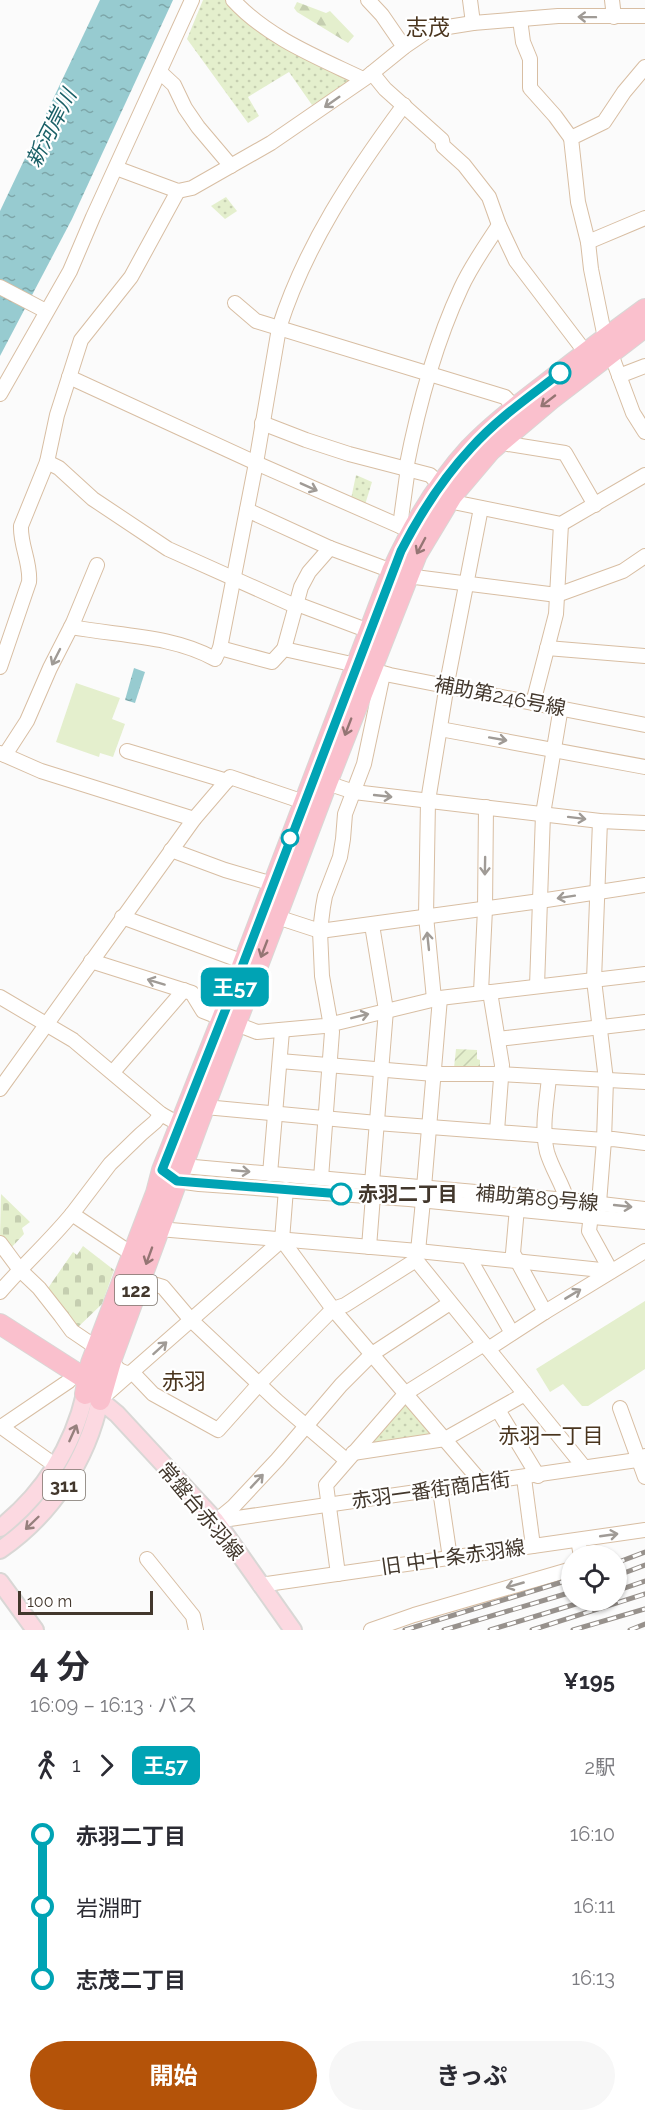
<!DOCTYPE html>
<html lang="ja">
<meta charset="utf-8">
<style>
:root{--surface:#fff;--page:#f7f7f7;--text:#2b2b33;--muted:#7c7c81;--accent:#b45309}
body{margin:0;font-family:Raleway,"Noto Sans JP",sans-serif;background:var(--page);color:var(--text);height:100vh;display:flex;flex-direction:column;font-size:22px;white-space:nowrap}
*{box-sizing:border-box;margin:0}
p{font-size:20px;color:var(--muted)}
.icon{flex:none;width:33px;height:33px;fill:none;stroke:currentColor;stroke-width:2;stroke-linecap:round;stroke-linejoin:round}
.map{position:relative;height:1630px;overflow:hidden}
.drawer{display:flex;flex-direction:column;background:var(--surface);flex:1}
.drawer>*{flex:none}
.badge{padding:0 12px;border-radius:9px;font-size:21px;line-height:39px}
.tools{position:absolute;left:561px;top:1545px;display:grid;gap:12px}
.tools a{display:grid;place-items:center;width:66px;height:66px;border-radius:50%;background:var(--surface);box-shadow:0 2px 4px #0004;font-size:30px}
.scale{position:absolute;left:18px;bottom:15px;width:135px;box-sizing:border-box;padding-left:6px;border:3px solid #42372c;border-top:0;font-size:16px;line-height:21px;white-space:nowrap;color:#42372c;-webkit-text-stroke:4px #fff;paint-order:stroke}
.map>.badge{position:absolute;translate:-50% -50%;box-shadow:0 0 0 3px #fff}
.legs{display:flex;align-items:center;gap:9px;height:66px;padding:0 30px;font-size:20px}
.legs p{margin-inline-start:auto}
.head{display:flex;align-items:center;justify-content:space-between;height:102px;padding:0 30px}
h1{font-size:33px;font-weight:700;line-height:45px}
.cta{display:flex;gap:12px;margin-top:auto;padding:12px 30px}
.cta a{flex:1;height:69px;border-radius:36px;background:var(--accent);color:#fff;font-size:24px;font-weight:700;line-height:69px;text-align:center}
.cta a+a{background:var(--page);color:var(--text)}
ul{padding:0 30px;list-style:none}
li{display:flex;align-items:center;gap:21px;height:72px;font-size:22px}
li i{display:grid;place-items:center;width:9px;height:100%;margin:0 8px;background:currentColor}
li i::after{content:'';width:15px;height:15px;margin:-8px;border:4px solid;border-radius:50%;background:var(--surface)}
li p{margin-inline-start:auto}
li:first-child i{background:linear-gradient(#0000 50%,currentColor 0)}
li:last-child i{background:linear-gradient(currentColor 50%,#0000 0)}
.map>svg:first-child{display:block}
</style>
<div class="map">
<svg width="645" height="1630" viewBox="0 0 645 1630">
<defs>
<pattern id="forest-firs" width="22" height="20" patternUnits="userSpaceOnUse" patternTransform="scale(1.5)"><rect width="22" height="20" fill="#e4efcd"/><path d="M5 1l3.5 6h-7zM16 11l3.5 6h-7z" fill="#c5ceb0"/></pattern>
<pattern id="cemetery-stones" width="16" height="16" patternUnits="userSpaceOnUse" patternTransform="scale(1.5)"><rect width="16" height="16" fill="#e4efcd"/><path d="M2 7V4a2 2 0 0 1 4 0v3zM10 15v-3a2 2 0 0 1 4 0v3z" fill="#c5ceb0"/></pattern>
<pattern id="park-dots" width="8" height="8" patternUnits="userSpaceOnUse" patternTransform="scale(1.5)"><rect width="8" height="8" fill="#e4efcd"/><path d="M2 2h.1M6 6h.1" fill="none" stroke="#c5ceb0" stroke-width="1.8" stroke-linecap="round"/></pattern>
<pattern id="garden-furrows" width="10" height="10" patternUnits="userSpaceOnUse" patternTransform="scale(1.5)"><rect width="10" height="10" fill="#e4efcd"/><path d="M-1 1l2-2M0 10L10 0M9 11l2-2" fill="none" stroke="#c5ceb0"/></pattern>
<pattern id="water-ripples" width="26" height="14" patternUnits="userSpaceOnUse" patternTransform="scale(1.5)"><rect width="26" height="14" fill="#97cbd0"/><path d="M2 4q2-2 4 0t4 0M15 11q2-2 4 0t4 0" fill="none" stroke="#7da6a9"/></pattern>
</defs>
<rect width="100%" height="100%" fill="#fbfbfb"/>
<!-- grass -->
<g fill="#e4efcd">
<polygon points="76,683 120,698 112,719 125,724 113,757 100,753 99,757 56,742"/>
<polygon points="645,1301 645,1369 588,1406 582,1406 563,1384 550,1392 536,1369"/>
</g>
<!-- forest -->
<polygon fill="url(#forest-firs)" points="297,2 326,13 330,11 354,36 348,43 297,12 294,8"/>
<!-- cemetery -->
<g fill="url(#cemetery-stones)">
<polygon points="1,1194 30,1222 22,1228 24,1234 10,1249 0,1237"/>
<polygon points="83,1246 114,1270 102,1304 77,1328 46,1291 73,1252 77,1255"/>
</g>
<!-- park -->
<g fill="url(#park-dots)">
<polygon points="203,0 229,0 349,76 347,84 312,105 289,72 248,97 259,116 248,123 187,39"/>
<polygon points="226,197 237,211 225,219 211,206"/>
<polygon points="356,475 372,482 364,508 351,499"/>
<polygon points="401,1404 408,1404 430,1430 427,1438 374,1447 370,1438"/>
</g>
<!-- garden -->
<polygon fill="url(#garden-furrows)" points="456,1049 477,1050 477,1059 480,1060 480,1068 454,1068"/>
<!-- water -->
<g fill="url(#water-ripples)">
<polygon points="100,0 173,0 72,219 0,356 0,211"/>
<polygon points="134,668 145,672 135,703 125,700"/>
</g>
<g fill="none" stroke-linecap="round" stroke-linejoin="round">
<defs>
<g id="minor">
<path d="M233,0C268,38 317,57 363,79"/>
<polyline points="368,0 382,15 404,47"/>
<polyline points="470,0 473,23"/>
<polyline points="612,0 614,17"/>
<polyline points="520,19 523,42 530,59 530,88 555,116 571,138"/>
<polyline points="645,67 624,92 604,122 571,138 578,202 588,242 591,269 605,338 633,413 645,432"/>
<polyline points="160,72 174,85 185,108 198,127 231,166"/>
<polyline points="372,73 385,89 442,140 443,146 464,165 489,197 499,225 516,261 586,353"/>
<polyline points="116,168 178,191 192,188 271,143 367,77 404,47 429,30 473,23 558,16 645,16"/>
<polyline points="588,242 645,218"/>
<polyline points="0,287 42,309"/>
<polyline points="235,303 256,321 505,397 515,408"/>
<polyline points="619,376 645,366"/>
<polyline points="69,377 256,463 411,531"/>
<polyline points="0,394 70,271 93,217 192,0"/>
<polyline points="262,423 306,440 349,454 430,475 458,503 561,524 645,475"/>
<polyline points="504,438 508,444 565,453 595,505"/>
<polyline points="47,462 59,468 93,499 168,549 293,605 297,604 369,631"/>
<polyline points="247,510 330,548 392,571"/>
<path d="M400,526L407,475L406,469C418,407 434,346 461,288C471,266 486,245 499,225"/>
<polyline points="407,576 557,595 623,571 645,556"/>
<path d="M71,627C119,636 172,635 215,659L220,648L256,463L279,328C305,246 353,174 404,105"/>
<polyline points="220,648 272,662 284,649 347,663 390,675 645,725"/>
<polyline points="547,648 645,656"/>
<polyline points="284,649 301,587 309,572 330,548"/>
<path d="M0,667L29,582C31,563 20,545 21,526L47,462L57,415L81,340L131,277L178,191"/>
<polyline points="533,703 556,614 561,524"/>
<polyline points="440,729 645,767"/>
<polyline points="127,751 227,781"/>
<polyline points="0,753 41,771 194,819"/>
<polyline points="5,755 27,721 50,668 73,623 97,565"/>
<polyline points="327,783 354,792 600,821 645,823"/>
<polyline points="171,850 225,870 273,884"/>
<polyline points="122,917 244,962"/>
<polyline points="277,917 320,931 540,901 645,885"/>
<polyline points="91,961 192,993 203,1011 257,1032 324,1026 440,998 645,974"/>
<polyline points="537,986 543,814 561,707"/>
<polyline points="481,992 485,909 486,807"/>
<polyline points="490,992 502,1065 497,1131"/>
<polyline points="0,997 73,1040 161,1114 186,1128"/>
<polyline points="440,998 422,1211 418,1251 416,1260 584,1467"/>
<polyline points="434,999 426,916 428,801 448,678 481,508"/>
<polyline points="498,1039 645,1022"/>
<polyline points="280,1061 434,1074 501,1074 645,1082"/>
<polyline points="113,1072 184,990"/>
<path d="M549,1077C547,1101 541,1128 547,1152C552,1169 562,1183 567,1200"/>
<polyline points="0,1089 194,819 230,777 304,802"/>
<polyline points="205,1107 377,1123 604,1140 613,1139 645,1143"/>
<polyline points="176,1167 183,1166 567,1200 645,1209"/>
<polyline points="270,1174 282,1031"/>
<polyline points="170,1177 177,1181 199,1184 409,1199 645,1222"/>
<polyline points="321,1178 332,1032 322,976 320,931 323,907 325,896 340,857 343,839 345,814 364,764 383,674"/>
<polyline points="372,1183 386,1010 372,925"/>
<polyline points="286,1189 282,1240 333,1309 482,1483"/>
<polyline points="599,1203 604,1140 606,1080 594,980 600,821"/>
<polyline points="517,1208 513,1253 545,1312"/>
<polyline points="591,1215 589,1231 611,1271"/>
<polyline points="159,1229 418,1251 611,1271"/>
<polyline points="0,1243 20,1270 39,1288 61,1316 72,1331 97,1348"/>
<polyline points="369,1247 373,1196"/>
<polyline points="132,1254 72,1214 110,1164 141,1134 155,1122 161,1114"/>
<polyline points="468,1256 512,1333"/>
<polyline points="140,1280 163,1287 191,1320 277,1401 346,1460"/>
<path d="M0,1292C23,1265 49,1242 72,1214"/>
<polyline points="488,1349 545,1312 645,1251"/>
<path d="M112,1358C115,1369 122,1374 133,1373L153,1394L218,1430L259,1384L333,1309L345,1305L416,1260"/>
<polyline points="101,1399 282,1240"/>
<polyline points="620,1408 645,1477"/>
<polyline points="498,1410 538,1476"/>
<polyline points="0,1426 56,1466"/>
<polyline points="1,1427 69,1381"/>
<polyline points="353,1453 445,1439 525,1394"/>
<polyline points="524,1478 533,1546"/>
<polyline points="440,1490 450,1558"/>
<polyline points="216,1521 637,1460 645,1456"/>
<polyline points="216,1521 233,1507 277,1460 341,1385 372,1354 450,1303"/>
<polyline points="578,1540 581,1556"/>
<polyline points="147,1559 193,1616 196,1630"/>
<polyline points="338,1574 326,1485 406,1393 484,1344"/>
<polyline points="260,1585 645,1530"/>
<polyline points="371,1630 414,1615 572,1569"/>
</g>
<g id="major">
<path d="M0,1528C43,1494 73,1447 85,1394"/>
<path d="M0,1550C51,1515 87,1461 100,1400L117,1414L216,1521L293,1630"/>
<polyline points="0,1582 35,1630"/>
</g>
<g id="highway">
<polyline points="0,1324 89,1381 94,1390"/>
<path d="M85,1394L91,1363L156,1193L162,1170L227,1006L392,571C412,527 437,484 470,448C493,424 520,404 547,383C579,358 612,333 645,309"/>
<polyline points="100,1400 112,1358 198,1124 327,783 417,554 452,496 491,450 550,400 645,327"/>
</g>
</defs>
<!-- minor casing -->
<use href="#minor" stroke="#d8bea3" stroke-width="16"/>
<!-- major casing -->
<use href="#major" stroke="#d9d7d5" stroke-width="20"/>
<!-- highway casing -->
<use href="#highway" stroke="#d9d7d5" stroke-width="22"/>
<!-- minor -->
<use href="#minor" stroke="#fff" stroke-width="14"/>
<!-- major -->
<use href="#major" stroke="#fcd9e1" stroke-width="16"/>
<!-- highway -->
<use href="#highway" stroke="#fac0cd" stroke-width="20"/>
<defs>
<g id="rail">
<polyline points="616,1563 645,1552"/>
<polyline points="616,1576 645,1565"/>
<polyline points="616,1591 645,1581"/>
<polyline points="405,1630 572,1579"/>
<polyline points="444,1630 572,1592"/>
<polyline points="490,1630 589,1600"/>
<polyline points="532,1630 645,1594"/>
<polyline points="573,1630 645,1609"/>
<polyline points="630,1630 645,1624"/>
</g>
</defs>
<!-- rail casing -->
<use href="#rail" stroke="#97918c" stroke-width="5"/>
<!-- rail -->
<use href="#rail" stroke="#fff" stroke-width="3" stroke-dasharray="9" stroke-linecap="butt"/>
</g>
<!-- one-way arrows -->
<defs><path id="oneway-shaft" d="M-6 0H5M1.5-3L5.5 0L1.5 3" fill="none" stroke-width="1.6" stroke-linecap="round" stroke-linejoin="round" transform="scale(1.5)"/></defs>
<g stroke="#a09b96">
<use href="#oneway-shaft" transform="translate(587 17) rotate(-179)"/>
<use href="#oneway-shaft" transform="translate(332 102) rotate(145)"/>
<use href="#oneway-shaft" transform="translate(309 487) rotate(24)"/>
<use href="#oneway-shaft" transform="translate(56 657) rotate(117)"/>
<use href="#oneway-shaft" transform="translate(498 739) rotate(10)"/>
<use href="#oneway-shaft" transform="translate(383 796) rotate(6)"/>
<use href="#oneway-shaft" transform="translate(577 818) rotate(7)"/>
<use href="#oneway-shaft" transform="translate(485 866) rotate(91)"/>
<use href="#oneway-shaft" transform="translate(566 897) rotate(171)"/>
<use href="#oneway-shaft" transform="translate(428 941) rotate(-96)"/>
<use href="#oneway-shaft" transform="translate(156 982) rotate(-163)"/>
<use href="#oneway-shaft" transform="translate(360 1016) rotate(-14)"/>
<use href="#oneway-shaft" transform="translate(241 1171) rotate(5)"/>
<use href="#oneway-shaft" transform="translate(623 1206) rotate(6)"/>
<use href="#oneway-shaft" transform="translate(573 1294) rotate(-31)"/>
<use href="#oneway-shaft" transform="translate(160 1348) rotate(-42)"/>
<use href="#oneway-shaft" transform="translate(257 1481) rotate(-47)"/>
<use href="#oneway-shaft" transform="translate(609 1535) rotate(-8)"/>
<use href="#oneway-shaft" transform="translate(515 1585) rotate(164)"/>
</g>
<g stroke="#957574">
<use href="#oneway-shaft" transform="translate(548 401) rotate(142)"/>
<use href="#oneway-shaft" transform="translate(421 546) rotate(118)"/>
<use href="#oneway-shaft" transform="translate(348 727) rotate(111)"/>
<use href="#oneway-shaft" transform="translate(264 949) rotate(111)"/>
<use href="#oneway-shaft" transform="translate(149 1256) rotate(110)"/>
</g>
<g stroke="#96807d">
<use href="#oneway-shaft" transform="translate(73 1433) rotate(-66)"/>
<use href="#oneway-shaft" transform="translate(32 1523) rotate(136)"/>
</g>
<g fill="none" stroke-linecap="round" stroke-linejoin="round">
<defs>
<path id="line-1" d="M341,1194L177,1181L162,1170L227,1006L401,551C420,514 443,478 471,448C497,419 529,397 560,373"/>
</defs>
<!-- line-1 casing -->
<use href="#line-1" stroke="#fff" stroke-width="14"/>
<!-- line-1 -->
<use href="#line-1" stroke="#00a3b4" stroke-width="9"/>
</g>
<!-- markers -->
<g fill="#fff" stroke="#00a3b4" stroke-width="3">
<circle cx="560" cy="373" r="10"/>
<circle cx="290" cy="838" r="8"/>
<circle cx="341" cy="1194" r="10"/>
</g>
<g text-anchor="middle" dominant-baseline="central" stroke-width="4.5" stroke-linejoin="round" paint-order="stroke">
<!-- shield labels -->
<g fill="#fff" stroke="#7b736b" stroke-width="1.5">
<rect x="115" y="1275" width="42" height="30" rx="4.5"/>
<rect x="43" y="1470" width="42" height="30" rx="4.5"/>
</g>
<g font-size="18" font-weight="bold" fill="#42372c">
<text x="136" y="1290">122</text>
<text x="64" y="1485">311</text>
</g>
<!-- street labels -->
<g font-size="20" fill="#42372c" stroke="#fff">
<text transform="translate(500 696) rotate(11)">補助第246号線</text>
<text transform="translate(537 1198) rotate(5)">補助第89号線</text>
<text transform="translate(431 1490) rotate(-8)">赤羽一番街商店街</text>
<text transform="translate(201 1511) rotate(50)">常盤台赤羽線</text>
<text transform="translate(453 1557) rotate(-8)">旧 中十条赤羽線</text>
</g>
<!-- stop labels -->
<g font-size="20" font-weight="bold" fill="#42372c" stroke="#fff" text-anchor="start">
<text x="358" y="1194">赤羽二丁目</text>
</g>
<!-- water labels -->
<g font-size="21" font-style="italic" fill="#1a6067" stroke="#fff">
<text transform="translate(51 128) rotate(-63)">新河岸川</text>
</g>
<!-- neighbourhood labels -->
<g font-size="21" fill="#4a351e" stroke="#fff">
<text x="551" y="1435">赤羽一丁目</text>
</g>
<!-- quarter labels -->
<g font-size="22" fill="#4a351e" stroke="#fff">
<text x="428" y="27">志茂</text>
<text x="184" y="1381">赤羽</text>
</g>
</g>
</svg>
<div class="tools">
<a><svg class="icon" aria-label="locate" viewBox="0 0 24 24"><circle cx="12" cy="12" r="6"/><path d="M12 2v4M12 18v4M2 12h4M18 12h4"/></svg></a>
</div>
<div class="scale">100 m</div>
<b class="badge" style="left:235px;top:987px;background:#00a3b4;color:#fff">王57</b>
</div>
<section class="drawer">
<div class="head"><div><h1>4 分</h1><p>16:09 – 16:13 · バス</p></div><b>¥195</b></div>
<div class="legs"><svg class="icon" aria-label="walk" viewBox="0 0 24 24"><circle cx="13" cy="4" r="2"/><path d="M13 8l-2 6 4 7M11 14l-3 7M7 12l3-4h3l4 4"/></svg>1<svg class="icon" aria-label="forward" viewBox="0 0 24 24"><path d="M9 5l7 7-7 7"/></svg><b class="badge" style="background:#00a3b4;color:#fff">王57</b><p>2駅</p></div>
<ul>
<li><i style="color:#00a3b4"></i><b>赤羽二丁目</b><p>16:10</p></li>
<li><i style="color:#00a3b4"></i><span>岩淵町</span><p>16:11</p></li>
<li><i style="color:#00a3b4"></i><b>志茂二丁目</b><p>16:13</p></li>
</ul>
<div class="cta"><a>開始</a><a>きっぷ</a></div>
</section>
